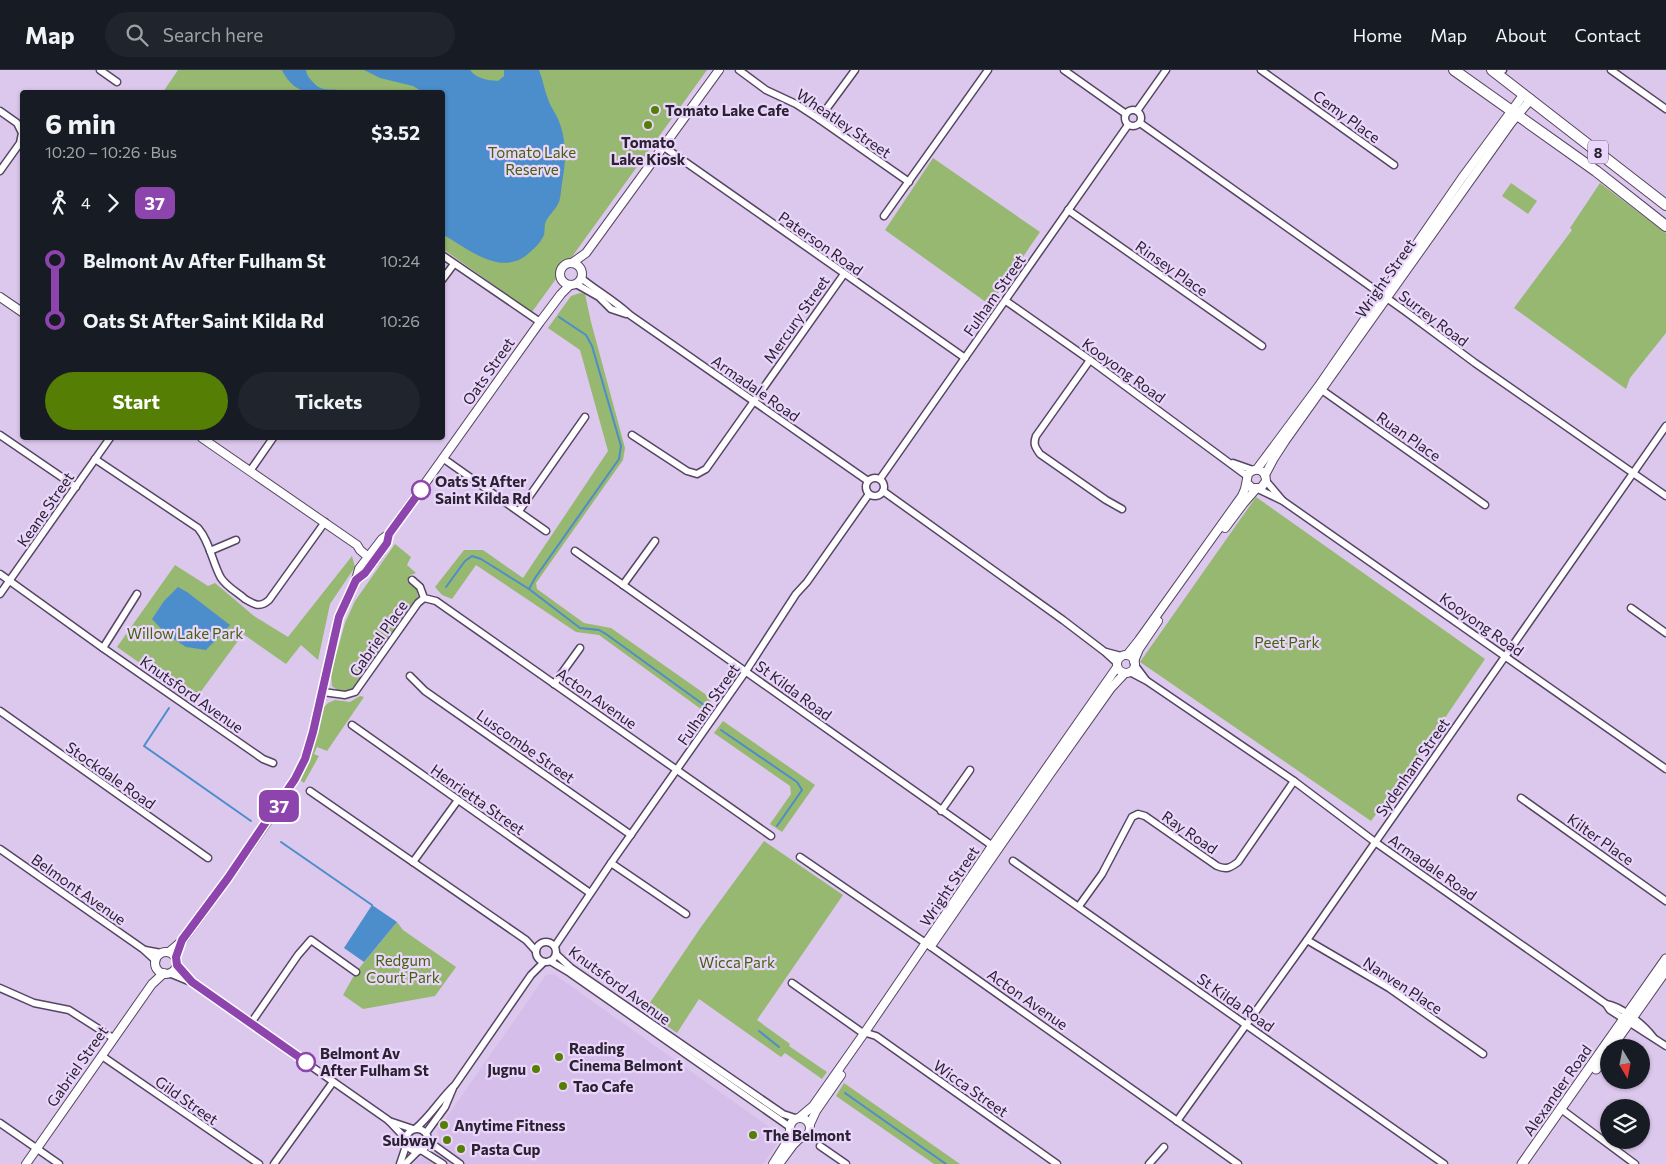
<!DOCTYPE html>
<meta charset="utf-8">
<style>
:root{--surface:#171b24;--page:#20242c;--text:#f1f3f6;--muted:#9ea1a6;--line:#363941;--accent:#547f04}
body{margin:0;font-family:Commissioner,sans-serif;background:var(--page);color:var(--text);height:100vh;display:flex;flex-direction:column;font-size:19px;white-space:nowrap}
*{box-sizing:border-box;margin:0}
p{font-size:16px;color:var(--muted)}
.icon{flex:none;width:28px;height:28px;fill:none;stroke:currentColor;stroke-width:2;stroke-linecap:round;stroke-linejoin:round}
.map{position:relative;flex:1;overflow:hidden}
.drawer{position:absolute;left:20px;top:20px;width:425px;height:350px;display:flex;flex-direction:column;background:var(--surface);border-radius:5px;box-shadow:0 1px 4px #0004}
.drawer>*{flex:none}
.badge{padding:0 10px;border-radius:8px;font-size:18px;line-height:32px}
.needle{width:32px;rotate:170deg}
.buttons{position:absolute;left:1600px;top:969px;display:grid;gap:10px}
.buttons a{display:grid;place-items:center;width:50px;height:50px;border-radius:50%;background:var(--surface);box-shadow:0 1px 4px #0004;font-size:25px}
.map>.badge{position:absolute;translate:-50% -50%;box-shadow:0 0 0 2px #fff}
.legs{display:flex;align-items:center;gap:8px;height:55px;padding:0 25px;font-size:16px}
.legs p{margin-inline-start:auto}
.head{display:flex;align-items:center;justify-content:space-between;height:85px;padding:0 25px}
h1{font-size:28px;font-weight:700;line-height:38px}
.cta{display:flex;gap:10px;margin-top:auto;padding:10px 25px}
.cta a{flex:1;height:58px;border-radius:30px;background:var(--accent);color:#fff;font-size:20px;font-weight:700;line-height:58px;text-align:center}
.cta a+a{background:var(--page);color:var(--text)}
ul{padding:0 25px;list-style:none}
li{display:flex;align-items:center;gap:18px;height:60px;font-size:19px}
li i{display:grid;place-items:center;width:8px;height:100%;margin:0 6px;background:currentColor}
li i::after{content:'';width:12px;height:12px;margin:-6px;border:4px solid;border-radius:50%;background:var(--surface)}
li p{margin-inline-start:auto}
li:first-child i{background:linear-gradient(#0000 50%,currentColor 0)}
li:last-child i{background:linear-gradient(currentColor 50%,#0000 0)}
header{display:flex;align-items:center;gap:30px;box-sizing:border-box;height:70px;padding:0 25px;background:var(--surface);border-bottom:1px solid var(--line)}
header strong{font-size:24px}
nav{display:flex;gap:28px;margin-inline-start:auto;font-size:18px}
.search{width:350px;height:45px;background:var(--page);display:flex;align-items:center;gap:12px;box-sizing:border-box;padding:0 18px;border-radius:28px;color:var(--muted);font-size:19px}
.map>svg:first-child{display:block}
</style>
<header>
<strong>Map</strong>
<div class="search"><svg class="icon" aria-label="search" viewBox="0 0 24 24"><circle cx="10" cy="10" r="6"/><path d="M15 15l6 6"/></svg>Search here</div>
<nav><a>Home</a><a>Map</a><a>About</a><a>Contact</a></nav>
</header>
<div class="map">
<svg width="1666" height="1094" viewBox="0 0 1666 1094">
<rect width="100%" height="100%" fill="#dcc8ed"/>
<!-- built -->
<polygon fill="#d6beea" points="554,904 782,1066 763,1094 414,1094 418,1088 423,1087 428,1090 440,1073 437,1061 546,905"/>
<!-- green -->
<g fill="#96b871">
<polygon points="178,0 707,0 532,242 443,179 442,22 163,22"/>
<polygon points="933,88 1040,162 990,235 885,160"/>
<polygon points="1511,113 1537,131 1528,144 1502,126"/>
<polygon points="1600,113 1666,163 1666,263 1630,308 1626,319 1514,238 1572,160 1570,158"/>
<polygon points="580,223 585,224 591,252 625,378 623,390 536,513 537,519 584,553 611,558 705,624 711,631 711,634 705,642 599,565 576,562 476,495 452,529 442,525 435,517 464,480 483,480 523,508 608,381 580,280 548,258 571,226"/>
<polygon points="1256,427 1485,589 1417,689 1371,751 1140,592"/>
<path d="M395,474L411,487L407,495L416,503L410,505L407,511L417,520L418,527L356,617C348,622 339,623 332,616L331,603L345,553L355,531Z"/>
<polygon points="352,486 355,497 330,534 318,590 301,575 286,594 243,564 194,631 117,577 175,495 208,516 215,513 254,546 288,567"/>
<polygon points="360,626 364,627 327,681 317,677 314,684 319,686 304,713 300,710 314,674 323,638 328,633 335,630 350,632"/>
<polygon points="723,651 815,715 782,762 770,754 791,724 790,716 714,663"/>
<polygon points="764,771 843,825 757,950 790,974 789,976 827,1002 822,1009 785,983 781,987 699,929 677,963 645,940 701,857"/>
<polygon points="397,852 403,860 456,897 435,926 363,939 343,925 356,902"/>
<polygon points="844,1013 960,1094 934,1094 836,1026"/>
</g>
<!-- water -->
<g fill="#4c8dcb">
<path d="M282,0H306C307,5 308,7 312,11C323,25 332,16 346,22C319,23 296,29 282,0Z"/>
<path d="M364,0H470C477,9 487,10 498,11L504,6V0H539C543,10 544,19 548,29C550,36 555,42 558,49C567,70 566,91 562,113C561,119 561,126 559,132C556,139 550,144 546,151C544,156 545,161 544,165C541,172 535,178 529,183C502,208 468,179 444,165L442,22H423L413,16L380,8Z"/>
<polygon points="178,517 187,522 230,555 206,580 186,577 165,563 152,549 164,531"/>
<polygon points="372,835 397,852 364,892 344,878"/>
</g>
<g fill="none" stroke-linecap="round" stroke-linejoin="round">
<!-- stream -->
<g stroke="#4c8dcb" stroke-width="2">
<polyline points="446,517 465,491 472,486 481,489 529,519 580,558 599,560 606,564 704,635"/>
<polyline points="529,519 535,508 619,389 621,376 592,276 586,265 559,247"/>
<polyline points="169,638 144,676 251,751"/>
<polyline points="721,660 797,712 802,720 777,756"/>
<polyline points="281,772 372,835"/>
<polyline points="759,961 779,977"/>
<polyline points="845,1023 946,1094"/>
</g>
<defs>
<g id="minor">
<polyline points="100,0 117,12"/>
<polyline points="739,0 766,20 796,34 819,49 909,112"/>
<polyline points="1064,0 1126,44"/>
<polyline points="1261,0 1394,95"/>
<polyline points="1502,0 1503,0"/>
<polyline points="1611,0 1666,39"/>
<circle cx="1133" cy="48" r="8"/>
<polyline points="0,41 17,53 22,63 20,73 0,101"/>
<polyline points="1137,41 1166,0"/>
<polyline points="819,49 855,0"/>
<polyline points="1140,53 1405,241 1475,293 1666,426"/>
<polyline points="664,77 965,288"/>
<polyline points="1068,140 1262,276"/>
<polyline points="884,146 988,0"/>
<polyline points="442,185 540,252"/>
<path d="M581,208C597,221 615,231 630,245L868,411"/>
<polyline points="442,210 454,194"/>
<polyline points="576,214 599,227 611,239 626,244"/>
<polyline points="1006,231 1090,290 1247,406"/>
<path d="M1090,290L1036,366C1033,374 1035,377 1040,384L1106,430L1122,439"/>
<polyline points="1319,318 1485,435"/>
<polyline points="0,365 76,417"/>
<polyline points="632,365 687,401 697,404 706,399 844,204"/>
<path d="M95,389L198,458C210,472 212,492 221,508C227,517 237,522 245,529C255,535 260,538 269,530L325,452"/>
<polyline points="444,389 546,461"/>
<polyline points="1233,393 1253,400"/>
<polyline points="250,401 273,368"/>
<circle cx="875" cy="417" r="9"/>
<polyline points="880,409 1128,55"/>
<polyline points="1266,411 1282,430"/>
<polyline points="1258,419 1283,431 1666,699"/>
<polyline points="883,421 1063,550 1105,582 1117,593"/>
<polyline points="519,441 585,347"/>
<polyline points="210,481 236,470"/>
<polyline points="575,481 994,777"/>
<polyline points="0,504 103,578 263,689 273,693"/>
<polyline points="412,510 420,517 424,528 436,531 771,766"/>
<polyline points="623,515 655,471"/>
<polyline points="0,524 110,368"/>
<polyline points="1631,538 1666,563"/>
<polyline points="103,578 137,524"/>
<polyline points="1106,582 1121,586"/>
<polyline points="1134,594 1146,610"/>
<polyline points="1130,602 1147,611 1294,711 1375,772 1606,934 1610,940 1666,976"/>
<polyline points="410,606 425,621 631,765"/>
<polyline points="554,614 580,578"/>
<polyline points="323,622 345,625 355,622 418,533 424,528"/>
<polyline points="0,641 208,788"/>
<polyline points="352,655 590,823"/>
<polyline points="310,721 526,870 536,881"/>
<polyline points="1521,728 1666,831"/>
<polyline points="941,741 970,700"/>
<polyline points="0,779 143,879 156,891"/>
<polyline points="800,787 927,874 1238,1094"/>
<polyline points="1013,791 1444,1094"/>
<polyline points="413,792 458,730"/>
<polyline points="611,793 686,844"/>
<path d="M1079,836L1102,804L1132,747L1138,744L1145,746L1217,796C1226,800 1230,798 1238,792L1294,711"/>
<polyline points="1307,870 1389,918 1483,984"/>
<circle cx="546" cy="882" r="10"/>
<polyline points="555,876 611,793 746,601 796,524 807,512 869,424"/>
<polyline points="145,880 161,883"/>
<polyline points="556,884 571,898 783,1044 795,1048"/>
<polyline points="550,891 570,903 790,1057"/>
<polyline points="177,895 191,911"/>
<polyline points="169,903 191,912 388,1050 406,1069"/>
<polyline points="792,913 860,961 876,966 1057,1094"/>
<polyline points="0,918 34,933 69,940 113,968"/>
<path d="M1606,934C1621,936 1644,955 1653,967"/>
<polyline points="251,953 298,885 311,870 356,902"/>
<polyline points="102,986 259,1094"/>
<polyline points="1561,1039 1635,1094"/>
<polyline points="389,1051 413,1059"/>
<polyline points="1177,1051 1307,870 1666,356"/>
<polyline points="0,1053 59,1094"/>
<circle cx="417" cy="1070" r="11"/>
<path d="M415,1059C431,1046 440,1029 455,1015L531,905L544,892"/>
<polyline points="426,1063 445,1037 453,1018"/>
<polyline points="428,1071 460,1094"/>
<polyline points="820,1076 846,1094"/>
<polyline points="421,1080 443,1094"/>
<polyline points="274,1094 333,1012"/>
<polyline points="400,1094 407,1073"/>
<polyline points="405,1094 418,1081"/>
<polyline points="1149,1094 1164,1077"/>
</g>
<g id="tertiary">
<polyline points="572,193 586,183 719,0"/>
<circle cx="571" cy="204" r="11"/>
<polyline points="0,227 22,242"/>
<polyline points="202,368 357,475 360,480 373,491"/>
<polyline points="1257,399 1318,317 1462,108 1524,24"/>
<polyline points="1265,405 1274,388 1285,371 1511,53 1531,29"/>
<polyline points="1225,458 1243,434 1256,419"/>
<path d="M356,510C370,499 385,480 389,464"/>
<path d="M1127,585L1139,570L1242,426L1245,419L1248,404C1256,396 1266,400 1266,411L1261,418H1252L1247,413"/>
<circle cx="1126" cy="594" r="9"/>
<polyline points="1134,591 1139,579 1158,551"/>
<polyline points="931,876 1050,704 1111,618 1125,603"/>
<polyline points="169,882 182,871 228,808 281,732 295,709 305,689 313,662 339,547 356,510 359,499 382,469 389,464 540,252 561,224 570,215"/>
<circle cx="166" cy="893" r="11"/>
<polyline points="800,1047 813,1036 865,962 992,776 1117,597"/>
<circle cx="800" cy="1058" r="10"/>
<polyline points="810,1054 816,1041 841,1005"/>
<polyline points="26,1094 152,914 164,903"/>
<polyline points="773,1094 785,1075 790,1061"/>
<polyline points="779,1094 793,1075 800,1068"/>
</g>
<g id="secondary">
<polyline points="1611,978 1666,900"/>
<polyline points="1596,999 1609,981"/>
<polyline points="1522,1094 1666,889"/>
</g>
<g id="trunk">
<polyline points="1454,0 1596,101 1666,156"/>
<polyline points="1492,0 1666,135"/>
</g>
</defs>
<!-- minor casing -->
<use href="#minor" stroke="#564564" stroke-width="9"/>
<!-- tertiary casing -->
<use href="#tertiary" stroke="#564564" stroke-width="10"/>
<!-- secondary casing -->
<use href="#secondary" stroke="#564564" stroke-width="11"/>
<!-- trunk casing -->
<use href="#trunk" stroke="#564564" stroke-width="12"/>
<!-- minor -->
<use href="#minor" stroke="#fff" stroke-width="6"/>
<!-- tertiary -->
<use href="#tertiary" stroke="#fff" stroke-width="8"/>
<!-- secondary -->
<use href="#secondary" stroke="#fff" stroke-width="9"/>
<!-- trunk -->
<use href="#trunk" stroke="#fff" stroke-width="10"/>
</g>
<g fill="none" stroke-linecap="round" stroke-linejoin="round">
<defs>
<polyline id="line-1" points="306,992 192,912 177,895 176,887 182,870 228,808 295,709 305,689 313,662 339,547 356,510 365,503 387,473 389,464 421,420"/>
</defs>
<!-- line-1 casing -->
<use href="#line-1" stroke="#fff" stroke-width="11"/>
<!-- line-1 -->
<use href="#line-1" stroke="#8e44ad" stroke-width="8"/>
</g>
<!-- markers -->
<g fill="#547f04" stroke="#ead5fb" stroke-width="2">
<circle cx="655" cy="40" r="5"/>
<circle cx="648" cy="55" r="5"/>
<circle cx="559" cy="987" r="5"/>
<circle cx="536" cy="999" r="5"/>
<circle cx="563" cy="1016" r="5"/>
<circle cx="444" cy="1055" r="5"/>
<circle cx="753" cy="1065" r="5"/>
<circle cx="447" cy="1070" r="5"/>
<circle cx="461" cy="1079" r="5"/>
</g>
<g fill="#fff" stroke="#8e44ad" stroke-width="2.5">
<circle cx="421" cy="420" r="9"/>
<circle cx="306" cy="992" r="9"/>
</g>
<g text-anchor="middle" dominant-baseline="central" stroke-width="4.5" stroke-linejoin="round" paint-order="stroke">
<!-- shield labels -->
<rect fill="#ead5fb" stroke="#64586d" stroke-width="1" x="1588" y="70.5" width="20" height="23" rx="4"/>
<g font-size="14" font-weight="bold" fill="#2a2230">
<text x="1598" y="82">8</text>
</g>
<!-- poi labels -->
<g font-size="15" font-weight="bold" fill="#2a2230" stroke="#ead5fb" text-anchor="start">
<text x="665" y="40">Tomato Lake Cafe</text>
<text x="648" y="72" text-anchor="middle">Tomato<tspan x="648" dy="17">Lake Kiosk</tspan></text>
<text x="569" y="978">Reading<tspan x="569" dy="17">Cinema Belmont</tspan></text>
<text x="526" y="999" text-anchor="end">Jugnu</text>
<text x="573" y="1016">Tao Cafe</text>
<text x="454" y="1055">Anytime Fitness</text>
<text x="763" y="1065">The Belmont</text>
<text x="437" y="1070" text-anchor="end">Subway</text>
<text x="471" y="1079">Pasta Cup</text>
</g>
<!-- street labels -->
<g font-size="15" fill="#2a2230" stroke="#ead5fb">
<text transform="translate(1347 46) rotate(36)">Cemy Place</text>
<text transform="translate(844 53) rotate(34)">Wheatley Street</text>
<text transform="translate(821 173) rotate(35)">Paterson Road</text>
<text transform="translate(1172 198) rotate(35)">Rinsey Place</text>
<text transform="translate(1385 208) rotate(-55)">Wright Street</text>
<text transform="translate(994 225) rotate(-55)">Fulham Street</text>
<text transform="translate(1434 248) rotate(37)">Surrey Road</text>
<text transform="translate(796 249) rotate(-55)">Mercury Street</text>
<text transform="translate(1124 300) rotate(36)">Kooyong Road</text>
<text transform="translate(488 301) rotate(-55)">Oats Street</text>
<text transform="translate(756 318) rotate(35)">Armadale Road</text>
<text transform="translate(1409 366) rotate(35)">Ruan Place</text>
<text transform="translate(45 439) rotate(-55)">Keane Street</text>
<text transform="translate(1482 554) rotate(35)">Kooyong Road</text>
<text transform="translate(378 568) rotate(-55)">Gabriel Place</text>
<text transform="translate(794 620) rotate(36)">St Kilda Road</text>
<text transform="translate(192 624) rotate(35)">Knutsford Avenue</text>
<text transform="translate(597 628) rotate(35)">Acton Avenue</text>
<text transform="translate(708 634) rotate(-55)">Fulham Street</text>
<text transform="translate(526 676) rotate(35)">Luscombe Street</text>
<text transform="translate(1412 697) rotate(-55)">Sydenham Street</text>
<text transform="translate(111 705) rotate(35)">Stockdale Road</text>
<text transform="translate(478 729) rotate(35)">Henrietta Street</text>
<text transform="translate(1190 762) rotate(35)">Ray Road</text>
<text transform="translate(1601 769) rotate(35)">Kilter Place</text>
<text transform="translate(1433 797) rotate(35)">Armadale Road</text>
<text transform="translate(949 816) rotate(-56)">Wright Street</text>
<text transform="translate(79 819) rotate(35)">Belmont Avenue</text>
<text transform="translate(620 915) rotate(36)">Knutsford Avenue</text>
<text transform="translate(1403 915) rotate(33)">Nanven Place</text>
<text transform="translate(1028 929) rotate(35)">Acton Avenue</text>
<text transform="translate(1236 932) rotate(35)">St Kilda Road</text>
<text transform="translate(77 996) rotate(-55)">Gabriel Street</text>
<text transform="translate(971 1018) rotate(35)">Wicca Street</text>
<text transform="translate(1557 1020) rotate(-55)">Alexander Road</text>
<text transform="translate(187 1030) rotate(35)">Gild Street</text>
</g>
<!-- park labels -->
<g font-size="15" fill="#42630c" stroke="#ead5fb">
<text x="532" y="82">Tomato Lake<tspan x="532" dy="17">Reserve</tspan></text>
<text x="185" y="563">Willow Lake Park</text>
<text x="1287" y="572">Peet Park</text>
<text x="403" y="890">Redgum<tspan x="403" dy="17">Court Park</tspan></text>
<text x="737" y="892">Wicca Park</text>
</g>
<!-- stop labels -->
<g font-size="15" font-weight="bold" fill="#2a2230" stroke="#ead5fb" text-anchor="start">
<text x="435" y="411">Oats St After<tspan x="435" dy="17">Saint Kilda Rd</tspan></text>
<text x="320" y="983">Belmont Av<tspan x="320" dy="17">After Fulham St</tspan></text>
</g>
</g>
</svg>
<div class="buttons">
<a><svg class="needle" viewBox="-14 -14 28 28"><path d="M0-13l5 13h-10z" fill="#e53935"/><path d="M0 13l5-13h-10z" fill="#9ea1a6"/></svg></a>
<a><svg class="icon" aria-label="layers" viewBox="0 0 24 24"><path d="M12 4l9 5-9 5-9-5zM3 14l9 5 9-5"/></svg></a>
</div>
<b class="badge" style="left:279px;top:736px;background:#8e44ad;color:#fff">37</b>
<section class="drawer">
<div class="head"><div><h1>6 min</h1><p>10:20 – 10:26 · Bus</p></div><b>$3.52</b></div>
<div class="legs"><svg class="icon" aria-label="walk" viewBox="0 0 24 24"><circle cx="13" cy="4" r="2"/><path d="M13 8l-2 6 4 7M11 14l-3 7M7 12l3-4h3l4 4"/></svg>4<svg class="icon" aria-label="forward" viewBox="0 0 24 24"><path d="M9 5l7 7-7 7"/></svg><b class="badge" style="background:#8e44ad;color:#fff">37</b></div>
<ul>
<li><i style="color:#8e44ad"></i><b>Belmont Av After Fulham St</b><p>10:24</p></li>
<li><i style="color:#8e44ad"></i><b>Oats St After Saint Kilda Rd</b><p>10:26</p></li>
</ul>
<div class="cta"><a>Start</a><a>Tickets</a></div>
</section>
</div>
